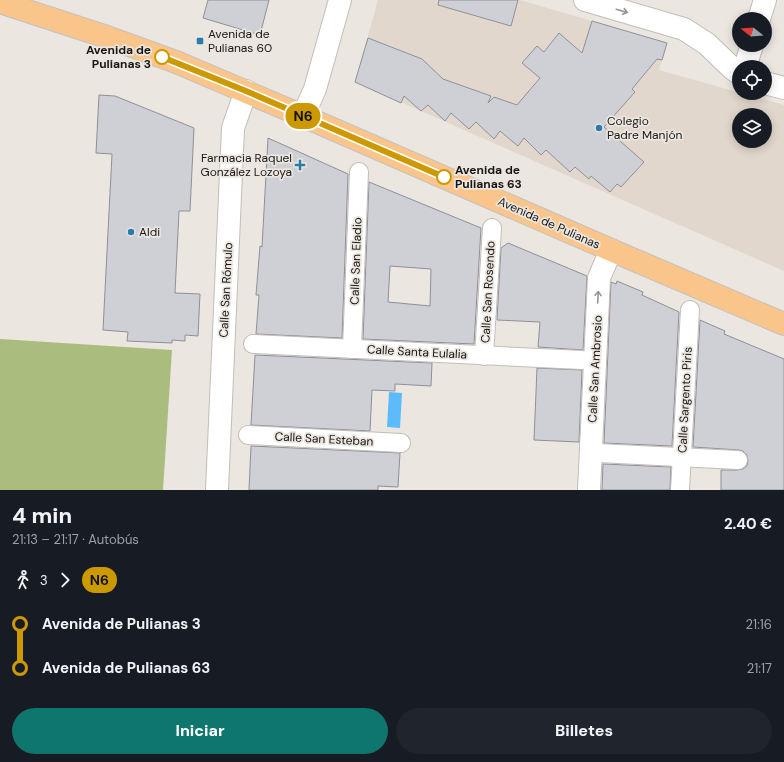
<!DOCTYPE html>
<html lang="es">
<meta charset="utf-8">
<style>
:root{--surface:#171b24;--page:#20242c;--text:#f1f3f6;--muted:#9ea1a6;--accent:#0f766e}
body{margin:0;font-family:"DM Sans",sans-serif;background:var(--page);color:var(--text);height:100vh;display:flex;flex-direction:column;font-size:15px;white-space:nowrap}
*{box-sizing:border-box;margin:0}
p{font-size:13px;color:var(--muted)}
.icon{flex:none;width:22px;height:22px;fill:none;stroke:currentColor;stroke-width:2;stroke-linecap:round;stroke-linejoin:round}
.map{position:relative;height:490px;overflow:hidden}
.sheet{display:flex;flex-direction:column;background:var(--surface);flex:1}
.sheet>*{flex:none}
.badge{padding:0 8px;border-radius:13px;font-size:14px;line-height:26px}
.needle{width:26px;rotate:287deg}
.buttons{position:absolute;left:732px;top:12px;display:grid;gap:8px}
.buttons a{display:grid;place-items:center;width:40px;height:40px;border-radius:50%;background:var(--surface);box-shadow:0 2px 10px #0003;font-size:20px}
.map>.badge{position:absolute;translate:-50% -50%;box-shadow:0 0 0 2px #fff}
.legs{display:flex;align-items:center;gap:6px;height:44px;padding:0 12px;font-size:13px}
.legs p{margin-inline-start:auto}
.headline{display:flex;align-items:center;justify-content:space-between;height:68px;padding:0 12px}
h1{font-size:22px;font-weight:800;line-height:30px}
.action{display:flex;gap:8px;margin-top:auto;padding:8px 12px}
.action a{flex:1;height:46px;border-radius:24px;background:var(--accent);color:#fff;font-size:16px;font-weight:800;line-height:46px;text-align:center}
.action a+a{background:var(--page);color:var(--text)}
ul{padding:0 12px;list-style:none}
li{display:flex;align-items:center;gap:14px;height:44px;font-size:15px}
li i{display:grid;place-items:center;width:6px;height:100%;margin:0 5px;background:currentColor}
li i::after{content:'';width:10px;height:10px;margin:-5px;border:3px solid;border-radius:50%;background:var(--surface)}
li p{margin-inline-start:auto}
li:first-child i{background:linear-gradient(#0000 50%,currentColor 0)}
li:last-child i{background:linear-gradient(currentColor 50%,#0000 0)}
.map>svg:first-child{display:block}
</style>
<div class="map">
<svg width="784" height="490" viewBox="0 0 784 490">
<rect width="100%" height="100%" fill="#ebe6e0"/>
<!-- built -->
<path fill="#e2d7cc" fill-rule="evenodd" d="M378,0H520L667,43L659,70L784,105V271L355,82ZM739,115H765V141H739Z"/>
<!-- green -->
<polygon fill="#aabd7f" points="0,339 172,350 163,490 0,490"/>
<!-- water -->
<polygon fill="#5cbbfb" points="389,392 402,393 400,428 387,427"/>
<!-- building -->
<g fill="#cfd0d6" stroke="#8f9097" fill-rule="evenodd">
<polygon points="208,0 269,0 260,35 203,18"/>
<polygon points="439,0 518,0 511,26 438,5"/>
<polygon points="592,21 667,43 662,60 657,59 632,89 635,92 604,127 644,162 621,187 617,184 610,192 591,176 589,179 575,167 570,172 546,150 541,155 524,138 518,146 500,131 494,139 476,122 469,129 451,113 445,121 428,105 421,111 404,96 401,103 355,82 368,38 422,59 443,79 491,96 488,103 494,97 517,105 540,78 522,63 537,46 544,52 559,33 582,53"/>
<polygon points="99,95 115,96 194,128 190,211 179,211 175,293 200,294 198,336 185,335 185,341 172,340 172,343 127,341 128,332 103,330 112,154 96,153"/>
<polygon points="268,138 348,174 342,338 256,334 259,295 256,295 260,246 262,247"/>
<path d="M369,182L481,228L474,344L363,339ZM390,266L431,269L430,306L388,302Z"/>
<polygon points="508,243 587,276 583,350 538,347 540,322 497,320 501,248"/>
<polygon points="617,281 643,292 642,295 679,312 672,446 604,443 611,282 616,284"/>
<polygon points="700,320 725,331 724,334 784,359 784,490 721,490 721,470 737,470 743,469 747,466 748,461 747,455 743,451 739,450 693,447"/>
<polygon points="255,355 432,363 431,386 395,384 395,391 372,390 370,431 251,425"/>
<polygon points="537,368 582,370 579,442 534,440"/>
<polygon points="251,446 400,453 398,487 378,486 378,490 249,490"/>
<polygon points="603,464 671,467 670,490 602,490"/>
</g>
<g fill="none" stroke-linecap="round" stroke-linejoin="round">
<defs>
<g id="pedestrian">
<polyline points="253,344 582,360"/>
<polyline points="352,349 359,172"/>
<polyline points="484,356 492,228"/>
<polyline points="248,435 401,443"/>
<polyline points="598,453 738,460"/>
<polyline points="680,490 690,310"/>
</g>
<g id="minor">
<polyline points="585,0 684,29 707,44 733,69 739,73"/>
<polyline points="589,490 599,278 611,250"/>
</g>
<g id="tertiary">
<polyline points="759,19 765,0"/>
<polyline points="745,67 752,45"/>
<polyline points="765,83 784,88"/>
<polyline points="303,116 315,89 340,0"/>
</g>
<polyline id="secondary" points="217,490 233,128 246,91"/>
<polyline id="primary" points="0,2 107,37 176,62 303,116 611,250 784,324"/>
</defs>
<!-- pedestrian casing -->
<use href="#pedestrian" stroke="#c3bdb8" stroke-width="20"/>
<!-- minor casing -->
<use href="#minor" stroke="#c3bdb8" stroke-width="24"/>
<!-- tertiary casing -->
<use href="#tertiary" stroke="#c3bdb8" stroke-width="24"/>
<!-- secondary casing -->
<use href="#secondary" stroke="#c3bdb8" stroke-width="24"/>
<!-- primary casing -->
<use href="#primary" stroke="#c3c2c2" stroke-width="24"/>
<!-- pedestrian -->
<use href="#pedestrian" stroke="#fff" stroke-width="18"/>
<!-- minor -->
<use href="#minor" stroke="#fff" stroke-width="22"/>
<!-- tertiary -->
<use href="#tertiary" stroke="#fff" stroke-width="22"/>
<!-- secondary -->
<use href="#secondary" stroke="#fff" stroke-width="22"/>
<!-- primary -->
<use href="#primary" stroke="#fac58b" stroke-width="22"/>
</g>
<!-- one-way arrows -->
<defs><path id="oneway-shaft" d="M-6 0H5M1.5-3L5.5 0L1.5 3" fill="none" stroke-width="1.6" stroke-linecap="round" stroke-linejoin="round"/></defs>
<g stroke="#979695">
<use href="#oneway-shaft" transform="translate(622 11) rotate(16)"/>
<use href="#oneway-shaft" transform="translate(598 297) rotate(-87)"/>
</g>
<g fill="none" stroke-linecap="round" stroke-linejoin="round">
<defs>
<polyline id="line-1" points="162,57 246,91 444,177"/>
</defs>
<!-- line-1 casing -->
<use href="#line-1" stroke="#fff" stroke-width="9"/>
<!-- line-1 -->
<use href="#line-1" stroke="#c90" stroke-width="6"/>
</g>
<!-- markers -->
<g fill="#297dad" stroke="#ebe6e0" stroke-width="1.5">
<rect x="196" y="37" width="8" height="8" rx="2"/>
<circle cx="599" cy="128" r="4"/>
<path d="M298 159h4v4h4v4h-4v4h-4v-4h-4v-4h4z"/>
<circle cx="131" cy="232" r="4"/>
</g>
<g fill="#fff" stroke="#c90" stroke-width="2">
<circle cx="162" cy="57" r="7"/>
<circle cx="444" cy="177" r="7"/>
</g>
<g text-anchor="middle" dominant-baseline="central" stroke-width="3.5" stroke-linejoin="round" paint-order="stroke">
<!-- poi labels -->
<g font-size="12" fill="#181614" stroke="#ebe6e0" text-anchor="start">
<text x="208" y="34">Avenida de<tspan x="208" dy="14">Pulianas 60</tspan></text>
<text x="607" y="121">Colegio<tspan x="607" dy="14">Padre Manjón</tspan></text>
<text x="292" y="158" text-anchor="end">Farmacia Raquel<tspan x="292" dy="14">González Lozoya</tspan></text>
<text x="139" y="232">Aldi</text>
</g>
<!-- stop labels -->
<g font-size="12" font-weight="bold" fill="#181614" stroke="#ebe6e0" text-anchor="end">
<text x="151" y="50">Avenida de<tspan x="151" dy="14">Pulianas 3</tspan></text>
<text x="455" y="170" text-anchor="start">Avenida de<tspan x="455" dy="14">Pulianas 63</tspan></text>
</g>
<!-- street labels -->
<g font-size="12" fill="#181614" stroke="#ebe6e0">
<text transform="translate(549 223) rotate(24)">Avenida de Pulianas</text>
<text transform="translate(356 261) rotate(-88)">Calle San Eladio</text>
<text transform="translate(226 290) rotate(-87)">Calle San Rómulo</text>
<text transform="translate(488 292) rotate(-87)">Calle San Rosendo</text>
<text transform="translate(417 352) rotate(3)">Calle Santa Eulalia</text>
<text transform="translate(595 369) rotate(-87)">Calle San Ambrosio</text>
<text transform="translate(685 400) rotate(-87)">Calle Sargento Piris</text>
<text transform="translate(324 439) rotate(3)">Calle San Esteban</text>
</g>
</g>
</svg>
<div class="buttons">
<a><svg class="needle" viewBox="-14 -14 28 28"><path d="M0-13l5 13h-10z" fill="#e53935"/><path d="M0 13l5-13h-10z" fill="#9ea1a6"/></svg></a>
<a><svg class="icon" aria-label="locate" viewBox="0 0 24 24"><circle cx="12" cy="12" r="6"/><path d="M12 2v4M12 18v4M2 12h4M18 12h4"/></svg></a>
<a><svg class="icon" aria-label="layers" viewBox="0 0 24 24"><path d="M12 4l9 5-9 5-9-5zM3 14l9 5 9-5"/></svg></a>
</div>
<b class="badge" style="left:303px;top:116px;background:#c90;color:#111">N6</b>
</div>
<section class="sheet">
<div class="headline"><div><h1>4 min</h1><p>21:13 – 21:17 · Autobús</p></div><b>2.40 €</b></div>
<div class="legs"><svg class="icon" aria-label="walk" viewBox="0 0 24 24"><circle cx="13" cy="4" r="2"/><path d="M13 8l-2 6 4 7M11 14l-3 7M7 12l3-4h3l4 4"/></svg>3<svg class="icon" aria-label="forward" viewBox="0 0 24 24"><path d="M9 5l7 7-7 7"/></svg><b class="badge" style="background:#c90;color:#111">N6</b></div>
<ul>
<li><i style="color:#c90"></i><b>Avenida de Pulianas 3</b><p>21:16</p></li>
<li><i style="color:#c90"></i><b>Avenida de Pulianas 63</b><p>21:17</p></li>
</ul>
<div class="action"><a>Iniciar</a><a>Billetes</a></div>
</section>
